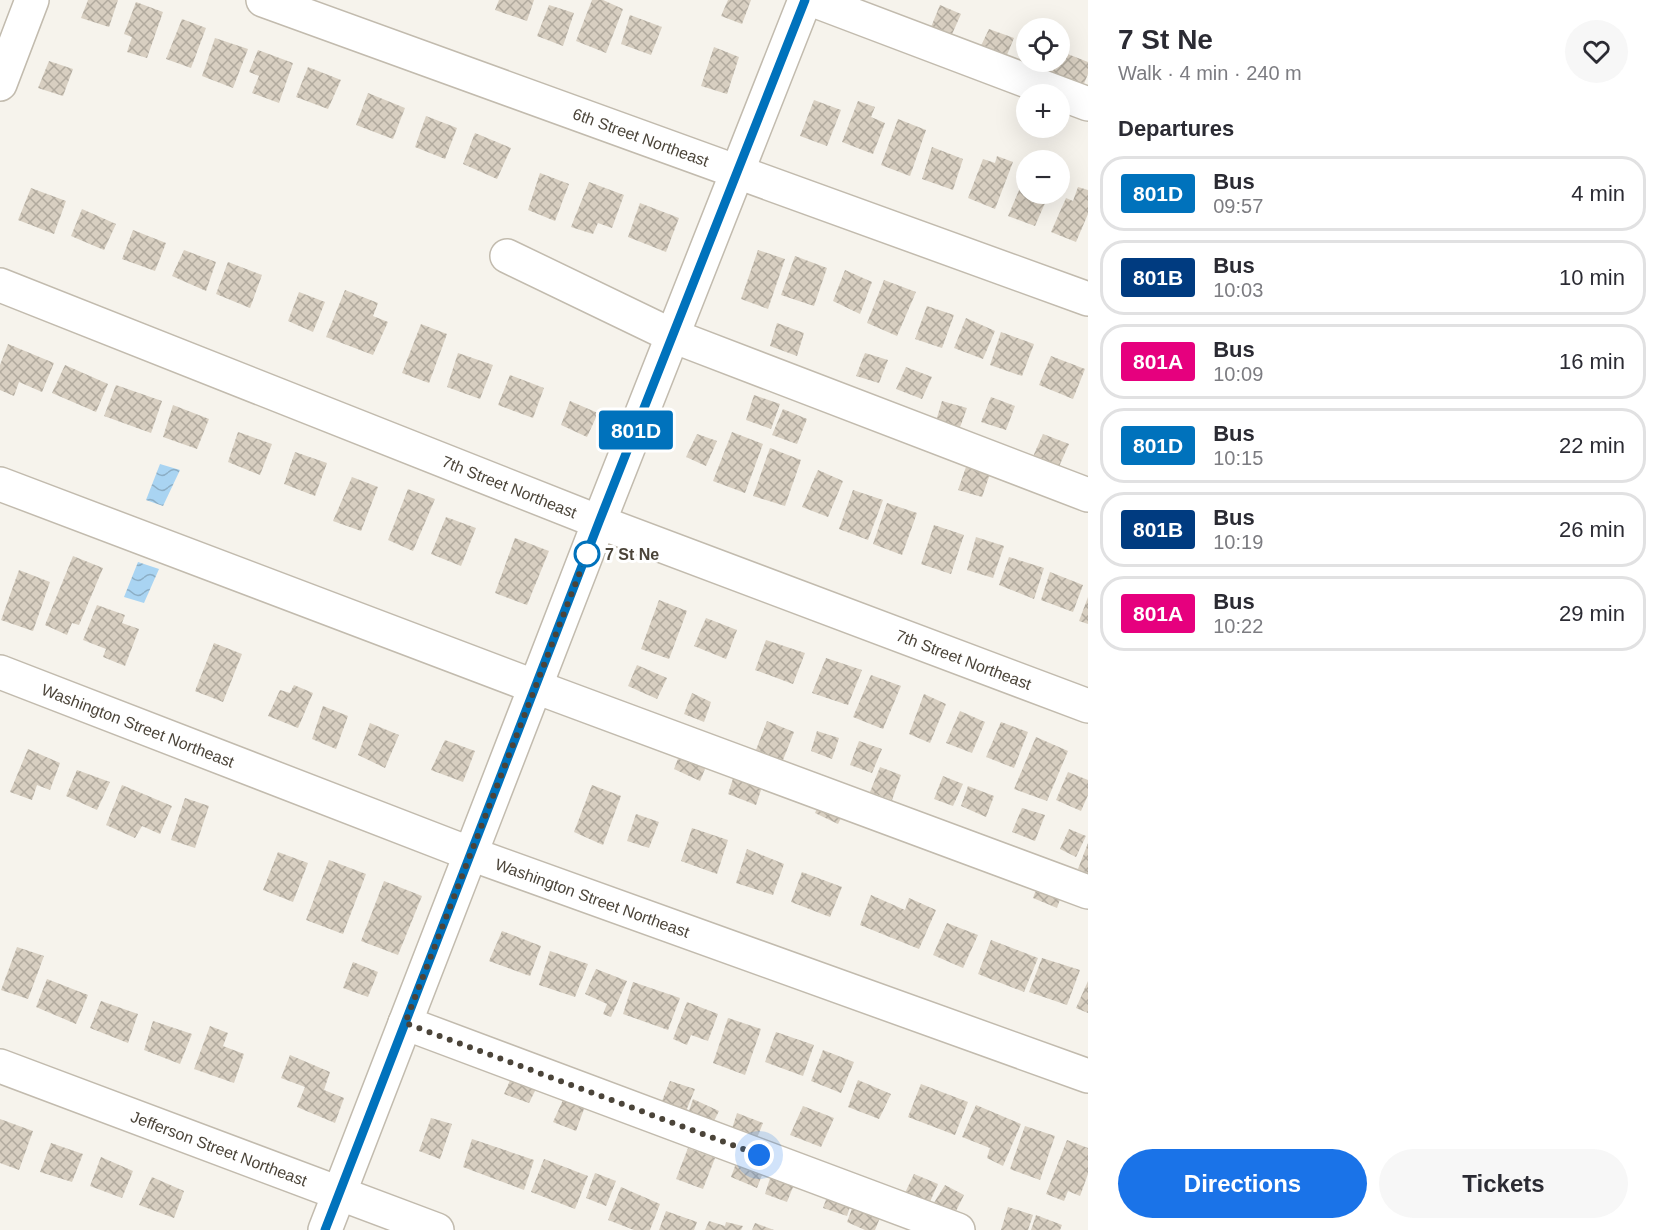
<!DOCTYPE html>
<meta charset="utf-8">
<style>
:root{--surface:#fff;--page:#f7f7f7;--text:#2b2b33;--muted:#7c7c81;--line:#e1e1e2;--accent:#1a73e8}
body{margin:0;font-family:Helvetica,sans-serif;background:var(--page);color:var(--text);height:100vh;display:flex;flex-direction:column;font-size:22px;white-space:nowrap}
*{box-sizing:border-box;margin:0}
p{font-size:20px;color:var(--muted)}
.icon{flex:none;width:33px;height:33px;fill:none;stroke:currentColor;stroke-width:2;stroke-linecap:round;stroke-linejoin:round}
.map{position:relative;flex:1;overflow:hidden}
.sheet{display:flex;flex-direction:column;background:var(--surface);width:570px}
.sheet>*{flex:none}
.badge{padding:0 12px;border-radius:4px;font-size:21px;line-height:39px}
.buttons{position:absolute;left:1016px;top:18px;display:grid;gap:12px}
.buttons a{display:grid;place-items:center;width:54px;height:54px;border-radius:50%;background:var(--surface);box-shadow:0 6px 24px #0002;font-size:30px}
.you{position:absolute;width:30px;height:30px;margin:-15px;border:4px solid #fff;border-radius:50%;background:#1a73e8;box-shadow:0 0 0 9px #1a73e833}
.map>.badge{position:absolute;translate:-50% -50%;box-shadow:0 0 0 3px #fff}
h2{padding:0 30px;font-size:22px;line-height:54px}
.round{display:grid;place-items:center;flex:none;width:63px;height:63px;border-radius:32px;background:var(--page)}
.overview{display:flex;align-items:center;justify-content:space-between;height:102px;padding:0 30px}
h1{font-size:28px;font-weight:700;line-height:45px}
.button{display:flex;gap:12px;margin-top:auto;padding:12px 30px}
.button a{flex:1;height:69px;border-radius:36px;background:var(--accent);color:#fff;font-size:24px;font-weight:700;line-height:69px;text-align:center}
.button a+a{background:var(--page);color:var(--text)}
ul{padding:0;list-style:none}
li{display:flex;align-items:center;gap:18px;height:75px;margin:0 12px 9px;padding:0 18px;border:3px solid var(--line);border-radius:24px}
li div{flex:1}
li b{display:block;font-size:22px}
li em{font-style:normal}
li .badge{min-width:66px;font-weight:700;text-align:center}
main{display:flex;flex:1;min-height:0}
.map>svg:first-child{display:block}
</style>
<main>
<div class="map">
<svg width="1088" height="1230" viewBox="0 0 1088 1230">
<defs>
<pattern id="water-waves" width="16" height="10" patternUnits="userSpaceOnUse" patternTransform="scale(1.5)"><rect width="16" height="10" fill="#a9d4f2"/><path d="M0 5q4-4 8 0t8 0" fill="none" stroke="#8caec5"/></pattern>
<pattern id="building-cross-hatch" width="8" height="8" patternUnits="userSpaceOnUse" patternTransform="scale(1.5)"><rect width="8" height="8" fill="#d8cfc1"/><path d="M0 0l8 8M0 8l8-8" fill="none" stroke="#b1aa9e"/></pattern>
</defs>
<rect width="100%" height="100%" fill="#f6f3ec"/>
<!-- water -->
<g fill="url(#water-waves)">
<polygon points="160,464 180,470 163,506 146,500"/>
<polygon points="138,562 159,569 144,603 124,597"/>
</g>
<!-- building -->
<g fill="url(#building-cross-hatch)">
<polygon points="88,0 118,0 109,27 81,18"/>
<polygon points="499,0 534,0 527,21 495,10"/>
<polygon points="592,0 603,0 623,9 606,53 576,41"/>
<polygon points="728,0 751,0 742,24 721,16"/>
<polygon points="136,2 163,12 147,58 127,52 132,37 124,34"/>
<polygon points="549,5 574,13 563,46 537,36"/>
<polygon points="940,5 961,14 949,41 929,32"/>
<polygon points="630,15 662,27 651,55 621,44"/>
<polygon points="182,19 206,28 191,68 166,59"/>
<polygon points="989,29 1014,38 1004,62 978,52"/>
<polygon points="215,38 248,49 233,88 202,76"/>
<polygon points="714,47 739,57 727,94 701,86"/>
<polygon points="258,50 293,63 279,103 252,93 259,76 249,72"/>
<polygon points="1060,51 1088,62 1088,74 1083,86 1052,72 1056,62 1059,62"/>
<polygon points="49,61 73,69 63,96 38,88"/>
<polygon points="308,67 341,80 328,109 296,97"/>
<polygon points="368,93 405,108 393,139 356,125"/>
<polygon points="814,100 841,110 827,146 800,136"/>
<polygon points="858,101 875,107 871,117 885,123 873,154 842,142"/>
<polygon points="426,116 457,128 445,159 415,147"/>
<polygon points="898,119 926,130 910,176 881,165"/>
<polygon points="475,133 511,148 497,179 463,164"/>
<polygon points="932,147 963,159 953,190 922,179"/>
<polygon points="997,156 1013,162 995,209 968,198 983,159 995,163"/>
<polygon points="540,173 569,184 555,221 528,210"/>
<polygon points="1026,174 1026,194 1049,194 1035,226 1008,216"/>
<polygon points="589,182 624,195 612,228 598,223 593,234 571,227"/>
<polygon points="1078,187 1088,190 1088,214 1076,242 1051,232 1066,198 1073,201"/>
<polygon points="31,188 66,201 54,234 18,220"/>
<polygon points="640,203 679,218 666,252 628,237"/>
<polygon points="82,209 116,224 104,250 71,236"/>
<polygon points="133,230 166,243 155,271 122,259"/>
<polygon points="184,250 216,262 206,291 172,276"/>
<polygon points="758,250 785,259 768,309 741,299"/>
<polygon points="795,256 827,268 814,306 781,295"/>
<polygon points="228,262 262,275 250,308 216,294"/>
<polygon points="845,270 872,282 860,314 833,301"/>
<polygon points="884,280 916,292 897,336 867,323"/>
<polygon points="345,290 378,303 373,316 388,322 373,355 326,337"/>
<polygon points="299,292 325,302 313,332 288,321"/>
<polygon points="927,306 954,315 942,348 915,339"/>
<polygon points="966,318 995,331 983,359 954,348"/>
<polygon points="777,323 804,333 797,356 770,346"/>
<polygon points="421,324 447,334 429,383 402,373"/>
<polygon points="1001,332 1034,344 1022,376 990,365"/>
<polygon points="8,344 54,363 42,392 19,382 14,396 0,390 0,365"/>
<polygon points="458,353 493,365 480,399 447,387"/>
<polygon points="865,353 888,360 879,383 856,376"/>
<polygon points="1051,356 1085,369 1073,399 1039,385"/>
<polygon points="65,365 108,384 96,412 52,393"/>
<polygon points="906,367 932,377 922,399 896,389"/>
<polygon points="510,375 544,388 533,418 498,405"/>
<polygon points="116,385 162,401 151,433 104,416"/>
<polygon points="754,395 780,404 771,429 746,420"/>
<polygon points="991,397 1015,406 1006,430 981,422"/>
<polygon points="570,401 598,413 587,437 561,425"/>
<polygon points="942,401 967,408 959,430 936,421"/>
<polygon points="173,405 209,419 197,449 163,437"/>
<polygon points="783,409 807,419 797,444 772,435"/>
<polygon points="238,432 272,444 260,475 228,462"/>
<polygon points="732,432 763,444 745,493 713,481"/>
<polygon points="697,434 717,441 706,466 686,457"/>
<polygon points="1043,434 1069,444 1057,471 1031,461"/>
<polygon points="770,448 801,460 785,506 753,496"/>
<polygon points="295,452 327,463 315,496 284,484"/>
<polygon points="966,467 990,474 982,497 958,490"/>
<polygon points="818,470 843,481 828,517 802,507"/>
<polygon points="352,477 378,487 361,531 333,521"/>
<polygon points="408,489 435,499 413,551 388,540"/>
<polygon points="853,490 883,500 868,540 839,529"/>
<polygon points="887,503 917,513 902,555 873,544"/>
<polygon points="446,517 476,528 461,566 431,554"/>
<polygon points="934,525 964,535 951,574 921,564"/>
<polygon points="976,537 1004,546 993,578 967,570"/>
<polygon points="515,538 549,551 527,605 495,593"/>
<polygon points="73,556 103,568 79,625 72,623 67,635 45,625"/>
<polygon points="1009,557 1044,568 1034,599 999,585"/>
<polygon points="19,570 50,582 33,631 1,620"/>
<polygon points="1050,572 1083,585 1073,612 1041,600"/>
<polygon points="1088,597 1088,624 1079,621"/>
<polygon points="659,600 687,611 669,659 641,649"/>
<polygon points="97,605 125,615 122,623 139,629 125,666 103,657 106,649 83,640"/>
<polygon points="706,618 737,630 726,659 694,646"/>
<polygon points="766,640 805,653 793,684 755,670"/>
<polygon points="214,643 242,654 223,702 195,691"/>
<polygon points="826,658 862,670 848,705 812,693"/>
<polygon points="637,665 667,678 657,699 628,686"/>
<polygon points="871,675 901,686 883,729 853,717"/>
<polygon points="294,685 313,693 298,728 268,716 280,690 290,693"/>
<polygon points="692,693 711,702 704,722 684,714"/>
<polygon points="924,694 946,704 930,743 909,734"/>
<polygon points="323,706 348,716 336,749 312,739"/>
<polygon points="960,711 985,722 972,753 946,743"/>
<polygon points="767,721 794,732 783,760 756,750"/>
<polygon points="1001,722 1028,732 1014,768 986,757"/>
<polygon points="370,723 399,735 385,768 358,755"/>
<polygon points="817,731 839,738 832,759 811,751"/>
<polygon points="1036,737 1068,751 1047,801 1014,789"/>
<polygon points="445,740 475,751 463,782 431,770"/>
<polygon points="859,741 882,749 872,773 850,765"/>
<polygon points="683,746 710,757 700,781 674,769"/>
<polygon points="28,749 60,763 50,790 37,785 32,800 10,792"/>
<polygon points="737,766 766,775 756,805 728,794"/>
<polygon points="880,767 901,775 892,800 870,792"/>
<polygon points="77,770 110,782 97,810 66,796"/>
<polygon points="1068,772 1088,780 1088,795 1081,811 1056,800"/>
<polygon points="943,776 963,784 953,806 934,799"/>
<polygon points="122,785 172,806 160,834 142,826 135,838 106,825"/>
<polygon points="592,785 621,796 603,845 574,832"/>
<polygon points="968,786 994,796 986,817 961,806"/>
<polygon points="823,795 847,806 838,824 815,813"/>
<polygon points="185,798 209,806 195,848 171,840"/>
<polygon points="1022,808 1045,815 1035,841 1012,832"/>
<polygon points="636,814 659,822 649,848 627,841"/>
<polygon points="692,828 728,840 717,874 681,861"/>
<polygon points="1069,829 1086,836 1076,857 1060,849"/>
<polygon points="1088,843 1088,873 1078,869"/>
<polygon points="747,849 784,864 773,895 736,883"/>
<polygon points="278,852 308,863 293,902 263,890"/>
<polygon points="329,860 366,874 343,934 306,920"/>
<polygon points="802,872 842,887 830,917 791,902"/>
<polygon points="1041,877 1065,885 1057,908 1033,898"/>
<polygon points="384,881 422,896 398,955 361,941"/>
<polygon points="871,895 905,910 909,898 936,910 919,949 860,925"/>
<polygon points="947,923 978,935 963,968 933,955"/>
<polygon points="502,931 541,946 530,976 489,961"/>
<polygon points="991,940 1038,958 1024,992 978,974"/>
<polygon points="17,947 44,956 28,999 1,990"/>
<polygon points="550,951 588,964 575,997 539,985"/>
<polygon points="1042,958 1080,970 1067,1005 1029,992"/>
<polygon points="353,962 378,972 368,997 343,988"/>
<polygon points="596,969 627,981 611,1017 603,1014 607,1004 585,994"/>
<polygon points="47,979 88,995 76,1024 36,1007"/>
<polygon points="1088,981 1088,1013 1076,1008"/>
<polygon points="633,982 680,998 668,1030 623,1014"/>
<polygon points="101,1001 138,1014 128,1043 90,1028"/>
<polygon points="687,1002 718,1014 708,1041 691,1035 687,1045 673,1039"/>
<polygon points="728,1018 761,1029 745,1075 713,1063"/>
<polygon points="153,1021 192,1034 180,1064 144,1050"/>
<polygon points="210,1026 228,1033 223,1046 244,1054 234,1083 194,1069"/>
<polygon points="776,1032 814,1045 803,1076 765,1062"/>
<polygon points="823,1050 854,1062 841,1093 811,1081"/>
<polygon points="290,1055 330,1072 324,1090 344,1098 335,1123 297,1107 305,1087 281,1078"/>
<polygon points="513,1074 538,1085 529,1103 504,1094"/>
<polygon points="858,1080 891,1094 879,1119 848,1107"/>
<polygon points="670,1081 695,1089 684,1116 660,1106"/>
<polygon points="921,1084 968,1102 955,1135 908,1117"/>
<polygon points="568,1089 588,1098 576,1131 553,1122"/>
<polygon points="693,1099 719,1111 711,1127 687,1117"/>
<polygon points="976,1105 1021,1124 1003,1166 987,1158 990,1148 962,1137"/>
<polygon points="803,1106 834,1118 821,1147 790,1135"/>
<polygon points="737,1113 763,1123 755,1143 730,1135"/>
<polygon points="431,1118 452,1124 440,1159 419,1151"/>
<polygon points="0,1119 33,1131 19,1170 0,1163"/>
<polygon points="1025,1126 1055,1136 1040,1180 1010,1169"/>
<polygon points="472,1139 534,1160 524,1190 463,1167"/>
<polygon points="1067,1140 1088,1148 1088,1174 1080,1196 1068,1191 1064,1201 1046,1194"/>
<polygon points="51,1143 83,1154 72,1182 40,1172"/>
<polygon points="688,1148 715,1158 703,1189 676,1179"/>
<polygon points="739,1155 766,1165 757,1188 731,1177"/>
<polygon points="101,1157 133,1171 122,1198 90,1186"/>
<polygon points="544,1159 588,1176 575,1209 531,1192"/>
<polygon points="773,1169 797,1177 787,1202 765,1194"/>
<polygon points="595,1173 616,1181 606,1206 586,1198"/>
<polygon points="914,1174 938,1184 928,1206 904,1195"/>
<polygon points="152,1177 184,1191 174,1218 139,1205"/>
<polygon points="945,1185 964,1195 953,1217 932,1206"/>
<polygon points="621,1187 660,1204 650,1230 634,1230 608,1220"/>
<polygon points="830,1188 854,1195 847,1216 823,1208"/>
<polygon points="856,1198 884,1208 875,1230 865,1230 847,1222"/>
<polygon points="1008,1207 1033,1215 1028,1230 1001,1230"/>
<polygon points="666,1211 697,1222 694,1230 659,1230"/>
<polygon points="1036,1215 1062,1225 1060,1230 1031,1230"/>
<polygon points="709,1221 725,1226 726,1222 743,1226 741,1230 705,1230"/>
<polygon points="755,1223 774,1230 752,1230"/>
</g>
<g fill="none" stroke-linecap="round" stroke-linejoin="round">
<defs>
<g id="minor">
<path id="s1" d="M263,0L1088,299"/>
<polyline points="813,0 1088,104"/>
<polyline points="0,84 32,0"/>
<polyline points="507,256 673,336 1088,495"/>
<path id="s2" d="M0,285L599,522L1088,706"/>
<polyline points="0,484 536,687 1088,892"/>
<path id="s3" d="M0,672L471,854L1088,1076"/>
<polyline points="405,1023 958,1230"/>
<path id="s4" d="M0,1066L437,1230"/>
<polyline points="325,1230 599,522 805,0"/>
</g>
</defs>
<!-- minor casing -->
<use href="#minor" stroke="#c2bbae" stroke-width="36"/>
<!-- minor -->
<use href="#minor" stroke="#fff" stroke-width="33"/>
</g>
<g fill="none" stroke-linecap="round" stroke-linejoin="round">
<defs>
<polyline id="line" points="325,1230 599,522 805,0"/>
</defs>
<!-- line casing -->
<use href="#line" stroke="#fff" stroke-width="14"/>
<!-- line -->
<use href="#line" stroke="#0072bc" stroke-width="9"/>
<!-- walk -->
<polyline stroke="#4b4439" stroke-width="6" stroke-dasharray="0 10.8" points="587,554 405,1023 759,1155"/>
</g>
<!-- markers -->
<circle fill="#fff" stroke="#0072bc" stroke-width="3" cx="587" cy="554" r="12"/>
<g text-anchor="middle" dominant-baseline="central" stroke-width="6" stroke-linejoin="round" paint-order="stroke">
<!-- street labels -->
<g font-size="16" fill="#4b4439" stroke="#fff">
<text stroke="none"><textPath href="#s1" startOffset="402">6th Street Northeast</textPath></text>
<text stroke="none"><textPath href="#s2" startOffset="548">7th Street Northeast</textPath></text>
<text stroke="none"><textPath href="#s2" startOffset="1034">7th Street Northeast</textPath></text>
<text stroke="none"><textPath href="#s3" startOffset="148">Washington Street Northeast</textPath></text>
<text stroke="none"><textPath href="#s3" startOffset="634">Washington Street Northeast</textPath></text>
<text stroke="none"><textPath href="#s4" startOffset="234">Jefferson Street Northeast</textPath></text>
</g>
<!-- stop labels -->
<g font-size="16" font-weight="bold" fill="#4b4439" stroke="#fff" text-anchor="start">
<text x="605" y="554">7 St Ne</text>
</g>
</g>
</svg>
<div class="buttons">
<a><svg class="icon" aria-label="locate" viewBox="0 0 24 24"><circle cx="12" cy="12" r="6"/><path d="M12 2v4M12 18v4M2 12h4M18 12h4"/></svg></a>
<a>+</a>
<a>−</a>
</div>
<div class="you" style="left:759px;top:1155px"></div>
<b class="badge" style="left:636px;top:430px;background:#0072bc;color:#fff">801D</b>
</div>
<section class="sheet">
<div class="overview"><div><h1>7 St Ne</h1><p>Walk · 4 min · 240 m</p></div><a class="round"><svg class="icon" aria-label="heart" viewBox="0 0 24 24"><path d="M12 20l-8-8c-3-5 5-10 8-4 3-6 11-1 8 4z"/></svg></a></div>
<h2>Departures</h2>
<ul>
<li><span class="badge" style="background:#0072bc;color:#fff">801D</span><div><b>Bus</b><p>09:57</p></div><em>4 min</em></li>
<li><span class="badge" style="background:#003b80;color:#fff">801B</span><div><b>Bus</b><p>10:03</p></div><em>10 min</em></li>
<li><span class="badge" style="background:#e6007e;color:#fff">801A</span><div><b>Bus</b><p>10:09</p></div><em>16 min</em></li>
<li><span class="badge" style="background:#0072bc;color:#fff">801D</span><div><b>Bus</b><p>10:15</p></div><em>22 min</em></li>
<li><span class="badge" style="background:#003b80;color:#fff">801B</span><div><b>Bus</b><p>10:19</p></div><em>26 min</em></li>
<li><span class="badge" style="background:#e6007e;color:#fff">801A</span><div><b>Bus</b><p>10:22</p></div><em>29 min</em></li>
</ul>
<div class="button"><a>Directions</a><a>Tickets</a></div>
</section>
</main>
